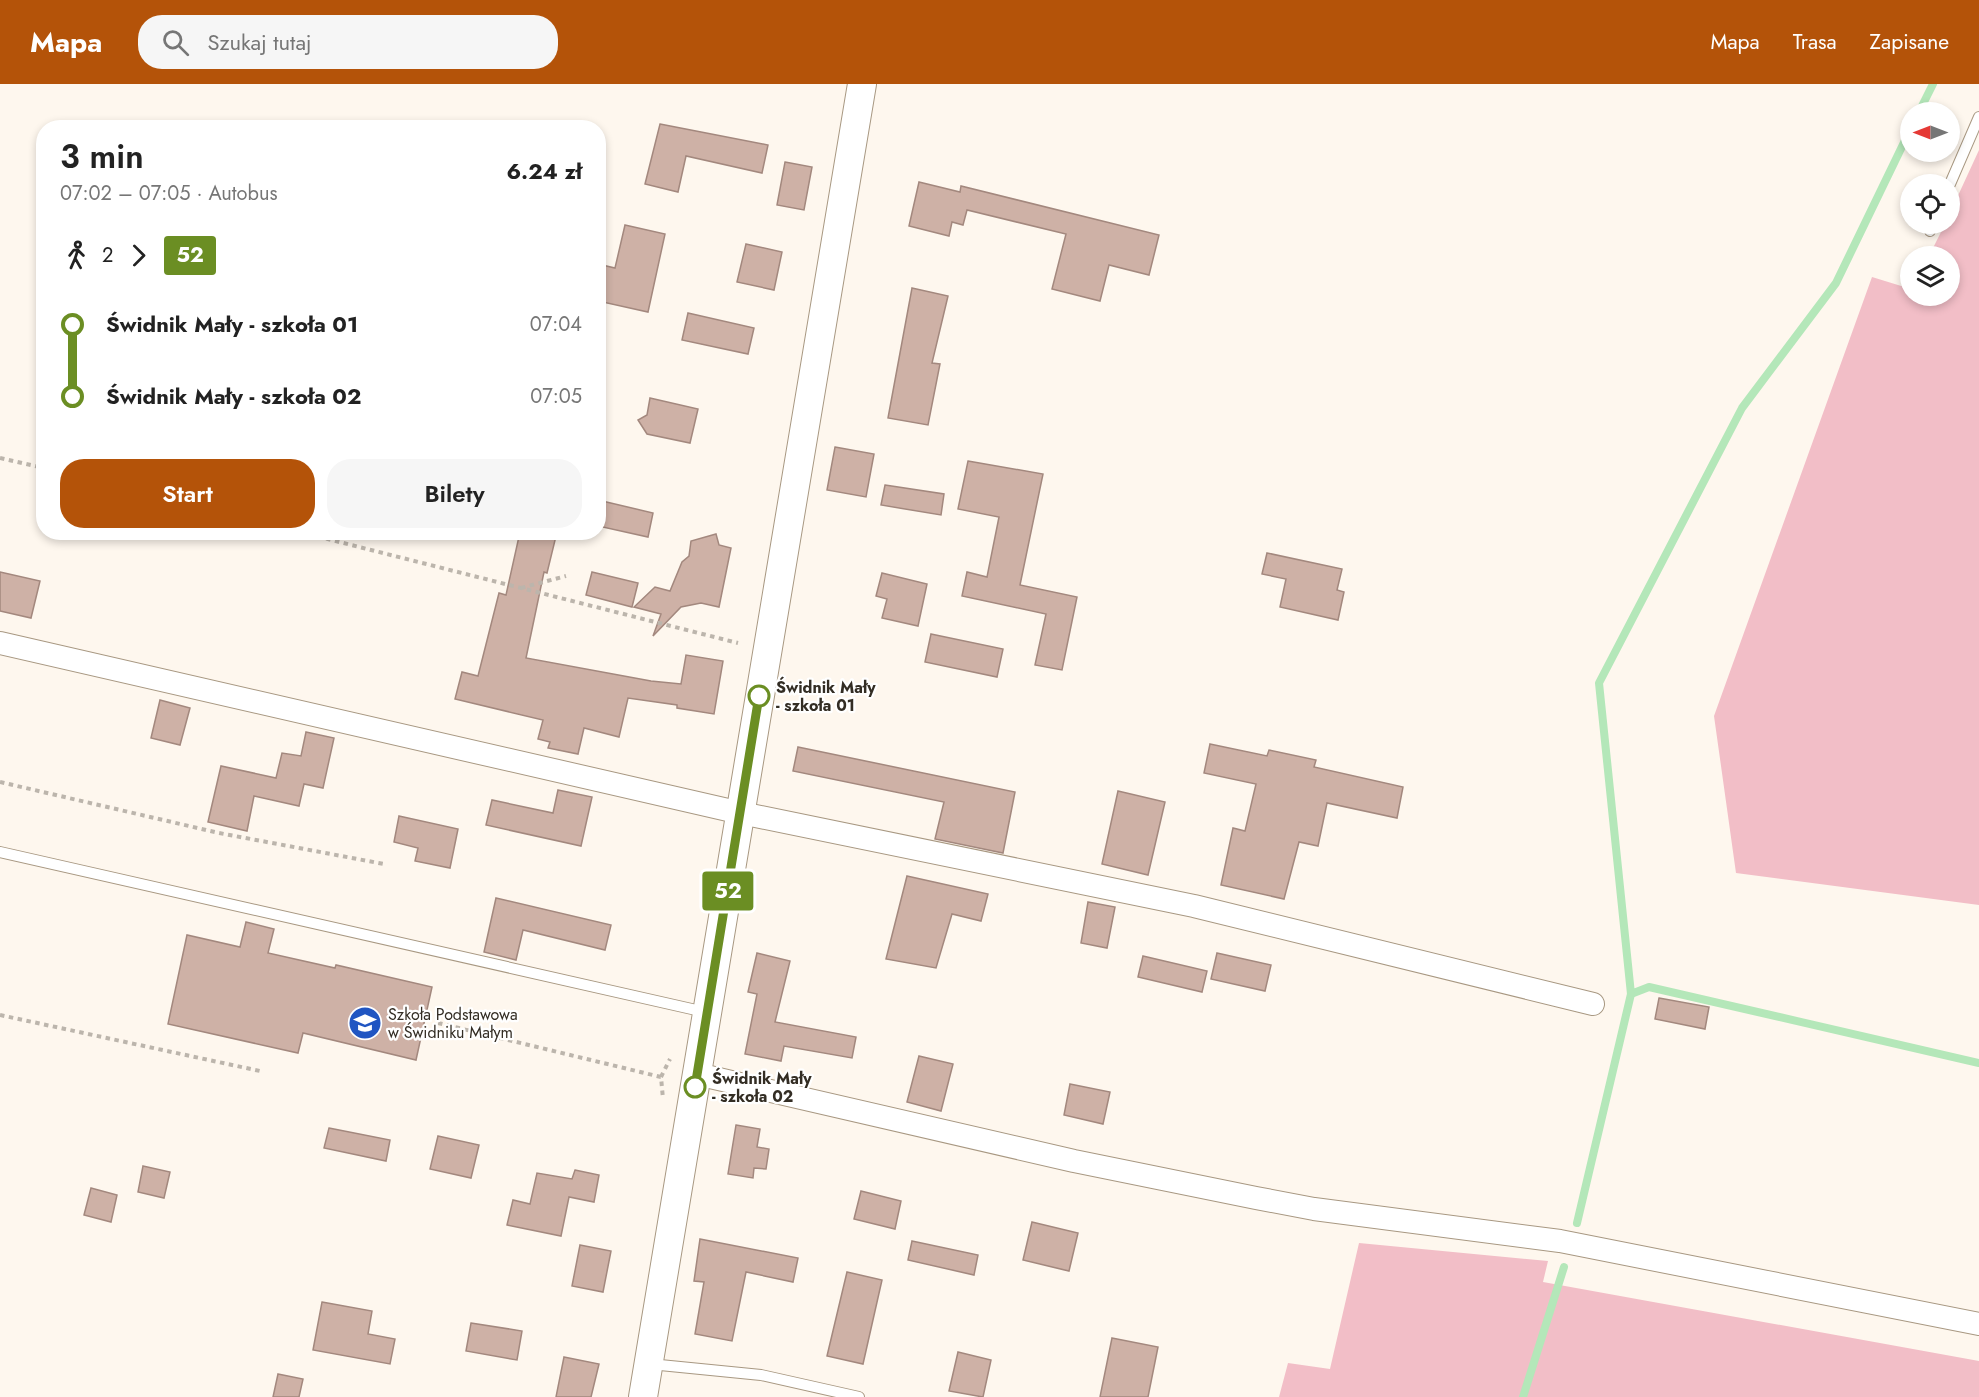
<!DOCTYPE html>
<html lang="pl">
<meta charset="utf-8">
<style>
:root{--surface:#fff;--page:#f6f6f6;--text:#222;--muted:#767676;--accent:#b45309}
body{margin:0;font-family:Jost,sans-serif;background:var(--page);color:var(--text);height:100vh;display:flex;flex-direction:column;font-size:22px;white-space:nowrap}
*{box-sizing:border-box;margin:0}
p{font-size:20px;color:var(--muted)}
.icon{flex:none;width:33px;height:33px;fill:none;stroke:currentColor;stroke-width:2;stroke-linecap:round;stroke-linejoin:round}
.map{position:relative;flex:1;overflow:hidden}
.panel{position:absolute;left:36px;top:36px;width:570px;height:420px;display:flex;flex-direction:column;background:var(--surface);border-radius:24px;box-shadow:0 3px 9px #0003}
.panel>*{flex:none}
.badge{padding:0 12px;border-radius:4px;font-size:21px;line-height:39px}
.needle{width:39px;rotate:270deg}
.buttons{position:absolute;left:1900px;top:18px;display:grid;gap:12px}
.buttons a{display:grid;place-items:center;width:60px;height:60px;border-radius:50%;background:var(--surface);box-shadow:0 3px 9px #0003;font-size:30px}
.map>.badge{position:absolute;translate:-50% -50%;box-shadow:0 0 0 3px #fff}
.legs{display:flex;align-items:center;gap:9px;height:66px;padding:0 24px;font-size:20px}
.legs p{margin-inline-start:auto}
.overview{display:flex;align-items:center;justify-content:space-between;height:102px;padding:0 24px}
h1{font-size:33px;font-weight:600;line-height:45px}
.action{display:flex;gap:12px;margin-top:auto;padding:12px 24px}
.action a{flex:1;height:69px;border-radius:24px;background:var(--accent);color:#fff;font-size:24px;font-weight:600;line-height:69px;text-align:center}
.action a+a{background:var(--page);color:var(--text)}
ul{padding:0 24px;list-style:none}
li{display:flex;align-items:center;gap:21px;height:72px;font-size:22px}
li i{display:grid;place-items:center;width:9px;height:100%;margin:0 8px;background:currentColor}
li i::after{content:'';width:15px;height:15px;margin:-8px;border:4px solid;border-radius:50%;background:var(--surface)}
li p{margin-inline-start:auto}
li:first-child i{background:linear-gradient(#0000 50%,currentColor 0)}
li:last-child i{background:linear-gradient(currentColor 50%,#0000 0)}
header{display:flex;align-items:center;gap:36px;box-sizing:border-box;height:84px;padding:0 30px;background:var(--accent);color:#fff}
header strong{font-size:28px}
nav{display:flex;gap:33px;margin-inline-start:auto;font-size:21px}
.search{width:420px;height:54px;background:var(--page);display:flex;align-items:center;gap:15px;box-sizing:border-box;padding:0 21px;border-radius:24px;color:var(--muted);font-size:22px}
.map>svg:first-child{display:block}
</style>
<header>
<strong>Mapa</strong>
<div class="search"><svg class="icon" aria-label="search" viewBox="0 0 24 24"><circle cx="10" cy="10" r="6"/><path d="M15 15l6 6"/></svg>Szukaj tutaj</div>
<nav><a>Mapa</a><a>Trasa</a><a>Zapisane</a></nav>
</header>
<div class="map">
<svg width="1979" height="1313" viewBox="0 0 1979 1313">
<rect width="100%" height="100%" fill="#fef7ee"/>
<!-- green -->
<g fill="#f2bec7">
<polygon points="1979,66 1979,821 1736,789 1714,632 1872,193 1911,205 1911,212 1950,212 1950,172 1929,172 1945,140 1950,140 1950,129"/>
<polygon points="1359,1159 1548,1177 1543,1198 1979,1277 1979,1313 1279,1313 1288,1279 1330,1285"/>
</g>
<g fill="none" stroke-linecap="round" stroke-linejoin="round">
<!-- stream -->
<g stroke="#b4e7b9" stroke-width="8">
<polyline points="1919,28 1933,0"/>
<polyline points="1911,44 1836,199 1742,324 1599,599 1631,910 1649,903 1979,979"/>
<polyline points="1577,1139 1631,910"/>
<polyline points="1523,1313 1564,1183"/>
</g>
</g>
<!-- building -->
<g fill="#ceb1a6" stroke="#a3887e" stroke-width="1.5">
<polygon points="660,40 768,61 762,89 686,72 678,108 645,100"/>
<polygon points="785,78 812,83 804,126 777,121"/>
<polygon points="919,98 960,108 961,102 1159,151 1149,191 1109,181 1100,217 1052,205 1066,150 967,126 963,141 952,138 949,152 909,142"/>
<polygon points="625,141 665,150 648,228 598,217 598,180 615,184"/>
<polygon points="746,160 782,168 774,206 737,198"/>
<polygon points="912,204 948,212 932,279 940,280 928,341 888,334"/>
<polygon points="688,229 754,244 748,270 682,256"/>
<polygon points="650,314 698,325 690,359 647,350 638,336 647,331"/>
<polygon points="835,363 874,370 866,413 827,406"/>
<polygon points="968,377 1043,390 1020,501 1077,513 1062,586 1035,581 1046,530 962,512 967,488 987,493 999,433 958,425"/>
<polygon points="885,401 944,410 941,431 881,421"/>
<polygon points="598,416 653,429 648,453 598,442"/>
<polygon points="520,448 557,448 547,489 544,488 526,574 651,597 681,600 686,571 723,577 714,630 677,624 677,621 628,614 619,653 584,644 578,670 548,664 550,658 538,655 543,636 455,615 462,588 478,592 499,509 506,511"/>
<polygon points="716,450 719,461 731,464 719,523 701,519 681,523 653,552 661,530 634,523 655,503 670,507 682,478 689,472 691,457"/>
<polygon points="1267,469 1342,485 1337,506 1344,508 1338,536 1280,523 1286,495 1262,490"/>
<polygon points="0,488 40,497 31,534 0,527"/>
<polygon points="592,488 638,499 632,523 586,511"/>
<polygon points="882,489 927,500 918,542 882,534 887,515 876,512"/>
<polygon points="931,550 1003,565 997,593 925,578"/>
<polygon points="160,616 190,624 180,661 151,654"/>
<polygon points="306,648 334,654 323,704 304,700 299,722 254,712 247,747 208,738 221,682 276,694 282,669 301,672"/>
<polygon points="1210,660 1267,672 1269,666 1316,676 1314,683 1403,703 1397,734 1327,719 1318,762 1299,758 1284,815 1221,801 1233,744 1245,747 1256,700 1204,689"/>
<polygon points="798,663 1015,708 1003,769 935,755 944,718 793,687"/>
<polygon points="558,706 592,713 581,762 486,741 492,716 553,729"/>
<polygon points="1118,707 1165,718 1148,791 1102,780"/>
<polygon points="399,732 458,745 450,784 415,777 418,764 394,758"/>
<polygon points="907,792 988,810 981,837 952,830 936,884 886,875"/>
<polygon points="496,814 611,841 605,866 523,846 516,876 484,868"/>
<polygon points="1088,818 1115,823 1107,864 1081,859"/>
<polygon points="246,838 274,845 268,869 335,884 336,881 432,903 416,976 303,949 298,969 168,940 187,851 240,863"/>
<polygon points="757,869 790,877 775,938 856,953 852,974 784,962 781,977 745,970 757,910 748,908"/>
<polygon points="1217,869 1271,881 1265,907 1211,895"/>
<polygon points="1143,872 1207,887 1202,908 1138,893"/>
<polygon points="1659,914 1709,923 1705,945 1655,935"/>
<polygon points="919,972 953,980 941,1027 907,1018"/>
<polygon points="1070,1000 1110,1008 1103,1040 1064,1031"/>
<polygon points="736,1041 760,1045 757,1063 769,1065 766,1085 754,1084 753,1094 728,1090"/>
<polygon points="329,1044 390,1056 386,1077 324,1064"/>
<polygon points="438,1052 479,1061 471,1094 430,1085"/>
<polygon points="143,1082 170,1088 164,1114 138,1108"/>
<polygon points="575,1086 599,1091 594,1118 569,1113 561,1152 507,1141 513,1116 530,1120 537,1089 572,1095"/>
<polygon points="91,1104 117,1111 111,1138 84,1131"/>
<polygon points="861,1107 901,1117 895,1145 854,1135"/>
<polygon points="1032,1138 1078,1149 1069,1187 1023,1176"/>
<polygon points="700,1155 798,1174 793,1198 746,1188 732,1257 695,1250 704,1198 694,1197"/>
<polygon points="912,1157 978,1171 974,1191 908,1176"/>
<polygon points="580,1161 611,1167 603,1208 572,1202"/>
<polygon points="847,1188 882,1196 863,1280 827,1272"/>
<polygon points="322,1218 372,1227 368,1250 395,1255 390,1280 313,1266"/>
<polygon points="471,1239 522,1247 517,1276 466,1267"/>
<polygon points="1112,1254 1158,1263 1148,1313 1100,1313"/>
<polygon points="958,1268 991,1276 983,1313 949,1307"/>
<polygon points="564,1273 599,1280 591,1313 556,1313"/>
<polygon points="278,1290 303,1295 299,1313 273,1313"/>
</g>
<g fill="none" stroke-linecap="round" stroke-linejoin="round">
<defs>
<g id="service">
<polyline points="1950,100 1979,33"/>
<polyline points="1930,147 1933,140"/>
<polyline points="0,768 705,928"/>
<polyline points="650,1280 761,1291 859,1313"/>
</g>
<g id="minor">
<polyline points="0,559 741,729 1194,822 1593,920"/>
<polyline points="697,990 1074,1077 1256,1114 1314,1125 1560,1157 1979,1240"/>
</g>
<polyline id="tertiary" points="643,1313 862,0"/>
</defs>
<!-- service casing -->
<use href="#service" stroke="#a89882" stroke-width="12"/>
<!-- minor casing -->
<use href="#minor" stroke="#a89882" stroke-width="24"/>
<!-- tertiary casing -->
<use href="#tertiary" stroke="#a89882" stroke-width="30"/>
<!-- path -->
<g stroke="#bcb5ac" stroke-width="4" stroke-dasharray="4.5 4.5" stroke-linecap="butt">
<polyline points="0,374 44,384"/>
<polyline points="300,448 738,559"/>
<polyline points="521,504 566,492"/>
<polyline points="0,698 219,749 384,780"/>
<polyline points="0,931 260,987"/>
<polyline points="438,939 661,993 663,1015"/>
<polyline points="661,993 670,975"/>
</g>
<!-- service -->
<use href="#service" stroke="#fff" stroke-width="10"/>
<!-- minor -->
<use href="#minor" stroke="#fff" stroke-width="22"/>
<!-- tertiary -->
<use href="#tertiary" stroke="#fff" stroke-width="28"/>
</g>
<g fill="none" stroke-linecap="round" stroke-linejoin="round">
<defs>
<polyline id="line-1" points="695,1003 759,612"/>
</defs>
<!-- line-1 casing -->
<use href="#line-1" stroke="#fff" stroke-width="14"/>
<!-- line-1 -->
<use href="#line-1" stroke="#6b8e23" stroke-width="9"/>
</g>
<!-- icons -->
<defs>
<symbol id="school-disc" viewBox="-11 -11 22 22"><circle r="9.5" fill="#2055c2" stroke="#fff"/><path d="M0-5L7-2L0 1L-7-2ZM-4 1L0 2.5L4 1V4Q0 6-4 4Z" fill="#fff"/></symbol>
</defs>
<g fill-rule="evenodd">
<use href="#school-disc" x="346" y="920" width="38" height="38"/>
</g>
<!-- markers -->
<g fill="#fff" stroke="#6b8e23" stroke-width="3">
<circle cx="759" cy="612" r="10"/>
<circle cx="695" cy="1003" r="10"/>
</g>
<g text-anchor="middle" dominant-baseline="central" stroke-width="4.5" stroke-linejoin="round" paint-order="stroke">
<!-- stop labels -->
<g font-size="16" font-weight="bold" fill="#332d24" stroke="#fff" text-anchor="start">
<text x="776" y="603">Świdnik Mały<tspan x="776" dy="18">- szkoła 01</tspan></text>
<text x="712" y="994">Świdnik Mały<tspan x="712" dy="18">- szkoła 02</tspan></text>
</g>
<!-- poi labels -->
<g font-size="16" fill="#332d24" stroke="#fff" text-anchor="start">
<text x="388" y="930">Szkoła Podstawowa<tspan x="388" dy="18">w Świdniku Małym</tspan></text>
</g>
</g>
</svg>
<div class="buttons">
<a><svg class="needle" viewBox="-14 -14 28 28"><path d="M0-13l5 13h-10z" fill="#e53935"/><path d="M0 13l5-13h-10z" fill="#767676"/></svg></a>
<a><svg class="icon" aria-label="locate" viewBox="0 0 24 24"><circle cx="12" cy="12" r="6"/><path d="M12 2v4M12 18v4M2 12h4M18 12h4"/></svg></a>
<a><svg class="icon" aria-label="layers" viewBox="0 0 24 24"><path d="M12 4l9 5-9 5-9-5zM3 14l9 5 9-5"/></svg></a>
</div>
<b class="badge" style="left:728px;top:807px;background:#6b8e23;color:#fff">52</b>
<section class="panel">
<div class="overview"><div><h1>3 min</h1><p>07:02 – 07:05 · Autobus</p></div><b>6.24 zł</b></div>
<div class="legs"><svg class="icon" aria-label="walk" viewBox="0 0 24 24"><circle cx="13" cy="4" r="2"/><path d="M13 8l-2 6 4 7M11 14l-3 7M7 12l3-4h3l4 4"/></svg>2<svg class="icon" aria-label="forward" viewBox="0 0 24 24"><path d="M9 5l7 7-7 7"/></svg><b class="badge" style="background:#6b8e23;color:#fff">52</b></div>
<ul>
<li><i style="color:#6b8e23"></i><b>Świdnik Mały - szkoła 01</b><p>07:04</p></li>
<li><i style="color:#6b8e23"></i><b>Świdnik Mały - szkoła 02</b><p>07:05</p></li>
</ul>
<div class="action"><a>Start</a><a>Bilety</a></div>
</section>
</div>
